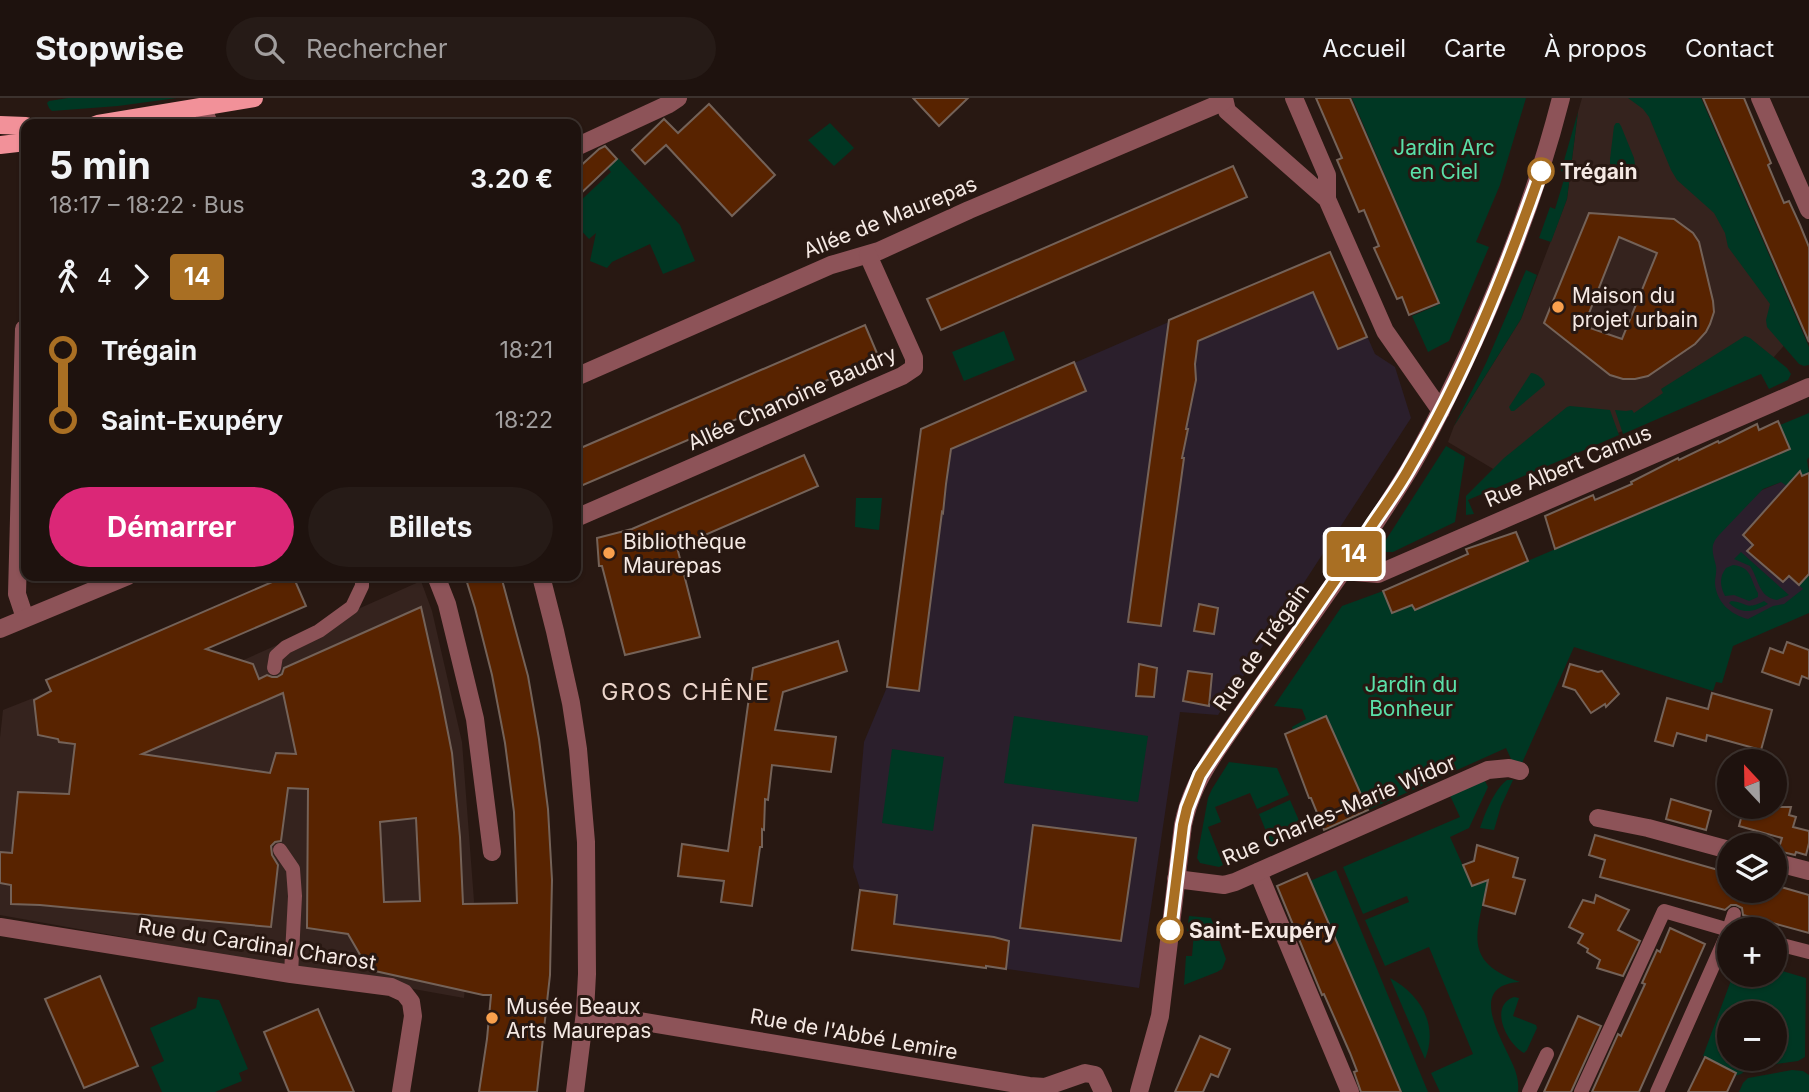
<!DOCTYPE html>
<html lang="fr">
<meta charset="utf-8">
<style>
:root{--surface:#1e120e;--page:#261b17;--text:#f1f3f6;--muted:#a19e9e;--line:#3c322e;--accent:#db2777}
body{margin:0;font-family:Inter,sans-serif;background:var(--page);color:var(--text);height:100vh;display:flex;flex-direction:column;font-size:26px;white-space:nowrap}
*{box-sizing:border-box;margin:0}
p{font-size:23px;color:var(--muted)}
.icon{flex:none;width:38px;height:38px;fill:none;stroke:currentColor;stroke-width:2;stroke-linecap:round;stroke-linejoin:round}
.map{position:relative;flex:1;overflow:hidden}
.details{position:absolute;left:21px;top:21px;width:560px;height:462px;display:flex;flex-direction:column;background:var(--surface);border-radius:14px;box-shadow:0 2px 5px #0004,0 0 0 2px var(--line)}
.details>*{flex:none}
.badge{padding:0 14px;border-radius:5px;font-size:24px;line-height:46px}
.needle{width:46px;rotate:338deg}
.controls{position:absolute;left:1717px;top:651px;display:grid;gap:14px}
.controls a{display:grid;place-items:center;width:70px;height:70px;border-radius:50%;background:var(--surface);box-shadow:0 2px 5px #0004,0 0 0 2px var(--line);font-size:35px}
.map>.badge{position:absolute;translate:-50% -50%;box-shadow:0 0 0 4px #fff}
.legs{display:flex;align-items:center;gap:10px;height:77px;padding:0 28px;font-size:23px}
.legs p{margin-inline-start:auto}
.headline{display:flex;align-items:center;justify-content:space-between;height:119px;padding:0 28px}
h1{font-size:38px;font-weight:700;line-height:52px}
.primary-button{display:flex;gap:14px;margin-top:auto;padding:14px 28px}
.primary-button a{flex:1;height:80px;border-radius:42px;background:var(--accent);color:#fff;font-size:28px;font-weight:700;line-height:80px;text-align:center}
.primary-button a+a{background:var(--page);color:var(--text)}
ul{padding:0 28px;list-style:none}
li{display:flex;align-items:center;gap:24px;height:70px;font-size:26px}
li i{display:grid;place-items:center;width:10px;height:100%;margin:0 9px;background:currentColor}
li i::after{content:'';width:18px;height:18px;margin:-9px;border:5px solid;border-radius:50%;background:var(--surface)}
li p{margin-inline-start:auto}
li:first-child i{background:linear-gradient(#0000 50%,currentColor 0)}
li:last-child i{background:linear-gradient(currentColor 50%,#0000 0)}
header{display:flex;align-items:center;gap:42px;box-sizing:border-box;height:98px;padding:0 35px;background:var(--surface);border-bottom:2px solid var(--line)}
header strong{font-size:33px}
nav{display:flex;gap:38px;margin-inline-start:auto;font-size:24px}
.search{width:490px;height:63px;background:var(--page);display:flex;align-items:center;gap:18px;box-sizing:border-box;padding:0 24px;border-radius:38px;color:var(--muted);font-size:26px}
.map>svg:first-child{display:block}
</style>
<header>
<strong>Stopwise</strong>
<div class="search"><svg class="icon" aria-label="search" viewBox="0 0 24 24"><circle cx="10" cy="10" r="6"/><path d="M15 15l6 6"/></svg>Rechercher</div>
<nav><a>Accueil</a><a>Carte</a><a>À propos</a><a>Contact</a></nav>
</header>
<div class="map">
<svg width="1809" height="994" viewBox="0 0 1809 994">
<rect width="100%" height="100%" fill="#281812"/>
<!-- commercial -->
<g fill="#35231e">
<polygon points="1582,0 1690,0 1794,236 1761,274 1510,381 1448,344 1454,328 1521,221 1567,101 1578,14"/>
<polygon points="421,483 432,513 462,644 474,803 464,900 0,817 0,640 3,612 51,593 113,620"/>
</g>
<!-- education -->
<g fill="#2b1f2c">
<polygon points="1330,154 1375,256 1395,269 1411,320 1218,617 1180,614 1139,890 986,868 854,853 860,791 853,769 864,644 887,589 922,331"/>
<polygon points="1809,375 1809,503 1732,536 1703,470 1702,443 1748,398 1781,384 1792,382"/>
</g>
<!-- green -->
<g fill="#003723" fill-rule="evenodd">
<polygon points="68,0 177,0 118,8 52,13 49,10 47,5 49,3"/>
<polygon points="1352,0 1526,0 1500,87 1476,144 1489,149 1449,243 1428,254 1412,218 1440,206"/>
<polygon points="1628,0 1701,0 1809,249 1809,267 1804,268 1799,266 1767,229 1766,222 1770,206 1728,149 1725,135 1714,115 1677,82 1671,72 1649,19 1643,11"/>
<polygon points="1578,14 1567,101 1551,144 1539,140 1550,109 1555,111 1566,75 1561,73"/>
<polygon points="830,25 854,50 834,68 808,42"/>
<polygon points="1616,25 1619,25 1621,28 1634,60 1635,67 1633,70 1615,69 1610,66 1610,61 1614,28"/>
<polygon points="618,60 680,127 695,163 663,176 650,146 612,164 607,170 590,163 596,135 589,141 576,127 576,107 611,74 608,70"/>
<polygon points="1526,172 1537,177 1521,221 1454,328 1486,265"/>
<polygon points="1004,233 1015,262 964,283 952,254"/>
<polygon points="1745,238 1750,240 1787,270 1791,276 1788,282 1769,291 1761,276 1623,336 1615,312 1626,313 1632,312 1634,315 1663,295 1661,291"/>
<path d="M1531,275C1537,275 1545,282 1545,287L1514,313H1511L1509,309Z"/>
<polygon points="1570,308 1610,312 1619,337 1468,402 1474,416 1466,417 1466,398 1504,360 1567,309"/>
<path d="M1809,315V359L1807,362L1809,375L1792,382L1787,388L1781,384L1763,391L1719,437C1709,448 1713,455 1716,468C1717,474 1715,480 1715,485C1716,504 1731,517 1748,521L1773,508L1784,506L1803,491L1799,487L1809,476V515L1733,548L1722,585L1716,584L1713,593L1574,549L1522,665L1511,661L1506,650L1368,712L1325,619L1293,632L1292,629L1306,621L1302,611L1274,608L1342,508L1383,493L1392,515L1412,507L1415,511L1790,351L1780,327Z"/>
<polygon points="1446,348 1465,359 1455,424 1393,454 1386,454 1383,451 1384,445"/>
<polygon points="856,400 882,400 879,432 855,429"/>
<path d="M1741,454L1789,497L1777,502C1758,499 1759,481 1750,468L1734,461Z"/>
<path d="M1733,467C1752,469 1750,481 1758,495V499L1749,503L1734,497L1725,498C1720,488 1719,479 1726,470Z"/>
<path d="M1731,503C1747,504 1745,513 1764,503L1768,506C1754,514 1742,517 1729,505Z"/>
<polygon points="1014,618 1148,638 1138,704 1004,685"/>
<polygon points="892,651 944,659 933,733 882,725"/>
<polygon points="1229,664 1277,670 1289,697 1257,711 1250,695 1215,709 1221,724 1208,729 1223,767 1219,769 1200,765 1197,760 1208,700 1212,691"/>
<path d="M1481,675L1488,689L1469,730L1450,739L1472,788L1487,783C1479,833 1459,862 1520,884C1466,887 1502,941 1513,967C1517,976 1519,984 1518,994H1440L1431,975L1473,956L1429,849L1385,868L1365,822L1409,804L1407,798L1363,816L1343,769L1460,719L1447,691Z"/>
<path d="M1507,682H1513L1501,708L1494,732L1480,730C1485,715 1494,692 1507,682Z"/>
<polygon points="1290,702 1304,734 1272,748 1259,716"/>
<polygon points="1336,772 1428,994 1402,994 1310,783"/>
<polygon points="1189,818 1211,820 1226,861 1222,871 1217,874 1184,887 1186,858 1192,858 1194,834 1187,834"/>
<path d="M1775,871L1806,880L1805,959L1798,963L1749,970L1741,976L1734,978L1724,968L1703,958L1733,877H1774ZM1729,915H1774V961H1729Z"/>
<path d="M1390,880C1420,896 1439,927 1425,961Z"/>
<polygon points="198,899 219,902 248,971 239,975 242,983 215,994 162,994 151,969 164,963 150,930 196,910"/>
<path d="M1514,899L1519,900L1513,918L1536,927L1537,930L1527,952L1524,955C1507,946 1488,908 1514,899Z"/>
<polygon points="1792,972 1803,973 1809,977 1809,994 1739,994 1743,985 1748,980"/>
</g>
<!-- building -->
<g fill="#582300" stroke="#746258" stroke-width="2" fill-rule="evenodd">
<polygon points="913,0 968,0 939,28"/>
<polygon points="1316,0 1350,0 1439,205 1409,217 1402,199 1397,201 1374,150 1379,148 1364,112 1359,114 1337,62 1342,60"/>
<polygon points="1703,0 1744,0 1771,65 1768,67 1784,105 1789,103 1800,127 1809,149 1809,244"/>
<polygon points="709,6 775,77 732,118 666,47 645,66 632,52 664,21 678,35"/>
<polygon points="605,48 617,61 576,100 576,72 599,51"/>
<polygon points="1233,68 1247,99 941,232 927,201"/>
<path d="M1589,115L1674,121L1693,135L1699,144L1713,203L1714,214L1710,226L1706,234L1695,246L1648,278L1635,281H1623L1610,277L1544,225ZM1619,139L1657,155L1622,241L1584,228Z"/>
<polygon points="1330,154 1367,239 1338,251 1313,194 1198,243 1195,266 1196,282 1186,331 1188,331 1182,360 1184,360 1161,528 1128,524 1169,222"/>
<polygon points="865,227 879,260 576,390 576,352"/>
<polygon points="1074,264 1086,293 951,351 946,386 943,415 942,414 919,593 887,589 921,331"/>
<polygon points="1778,323 1790,351 1555,451 1545,418 1593,397 1595,402 1632,386 1631,384 1678,360 1679,362 1718,343 1719,345 1757,326 1759,332"/>
<polygon points="804,357 818,388 677,449 700,539 625,557 602,468 599,468 597,440 632,431"/>
<polygon points="1800,373 1802,378 1809,375 1809,476 1799,487 1789,478 1783,484 1747,453 1753,447 1743,437"/>
<polygon points="1516,434 1528,463 1415,512 1412,507 1392,515 1383,493 1468,456 1466,451"/>
<path d="M286,478H293L306,508L206,551L253,566L259,581L267,577L272,579H277L282,576L284,570L421,509L440,594L452,655L460,739L463,806L517,805L514,714L505,645L492,577L475,510L465,478H501L528,578L539,641L548,711L552,782L550,877L537,994H479L487,941L491,897H483L375,873L366,867L348,836L307,830L308,691L288,690L281,743L275,744L271,748L272,757L278,767L271,829L40,807L11,806V787L0,785V754L12,755L18,694L69,696L75,646L59,644L58,641L38,637L34,602L51,593L46,582ZM283,595L296,656L276,655L270,675L142,656ZM416,720L420,803L384,804L380,724Z"/>
<polygon points="1199,506 1218,510 1214,536 1194,533"/>
<polygon points="838,543 847,573 783,594 775,632 836,639 831,674 772,667 768,702 765,701 764,732 762,731 762,749 760,749 752,808 721,804 724,783 678,778 682,746 728,753 753,570"/>
<polygon points="1787,544 1809,552 1809,581 1802,578 1799,587 1762,574 1770,550 1783,555"/>
<polygon points="1139,566 1157,570 1154,599 1136,598"/>
<polygon points="1570,566 1598,574 1602,573 1619,596 1606,609 1605,606 1591,615 1575,592 1563,588"/>
<polygon points="1188,573 1212,576 1209,608 1183,603"/>
<polygon points="1712,595 1772,612 1761,652 1707,637 1706,643 1677,635 1673,648 1655,643 1667,600 1708,611"/>
<polygon points="1326,618 1368,712 1324,732 1311,700 1309,700 1285,636"/>
<polygon points="1671,701 1711,713 1706,732 1666,721"/>
<polygon points="1744,709 1791,709 1789,717 1796,719 1793,729 1809,733 1809,745 1806,757 1796,754 1795,757 1778,753 1782,740 1739,728"/>
<polygon points="1033,727 1136,740 1121,843 1020,830"/>
<polygon points="1595,737 1729,775 1729,793 1774,793 1774,787 1809,797 1809,835 1743,817 1742,810 1736,807 1731,807 1725,812 1600,779 1605,762 1589,757"/>
<polygon points="1477,747 1518,760 1513,779 1525,782 1515,816 1483,807 1488,782 1472,788 1463,767 1474,763"/>
<polygon points="1307,775 1379,942 1401,994 1361,994 1354,974 1357,973 1350,955 1324,896 1322,897 1277,788"/>
<polygon points="860,792 897,797 894,826 994,839 1009,843 1006,871 986,868 986,870 852,852"/>
<polygon points="1596,797 1629,812 1618,832 1640,843 1623,878 1597,870 1600,862 1587,854 1588,851 1578,845 1583,836 1569,829 1583,802 1594,805"/>
<polygon points="1670,830 1705,846 1639,994 1592,994 1618,936 1621,938 1645,886 1642,885 1657,852 1660,854"/>
<polygon points="100,878 138,968 84,990 45,901"/>
<polygon points="318,911 354,994 289,994 264,934"/>
<polygon points="1578,918 1601,928 1571,994 1544,994"/>
<polygon points="1200,938 1230,951 1218,979 1211,976 1203,994 1175,994"/>
<polygon points="1705,959 1736,975 1727,994 1688,994"/>
</g>
<g fill="none" stroke-linecap="round" stroke-linejoin="round">
<!-- service -->
<g stroke="#8d5358" stroke-width="14">
<polyline points="274,570 276,558 286,549 319,533 352,509 362,488 362,478"/>
<polyline points="280,752 293,771 295,798 291,876"/>
<polyline points="1729,831 1734,816"/>
<polyline points="1774,845 1809,854"/>
<polyline points="1529,994 1547,956"/>
<polyline points="1581,994 1664,813 1729,832"/>
<polyline points="1657,994 1729,832"/>
</g>
<!-- pedestrian -->
<polyline stroke="#8d5358" stroke-width="18" points="436,478 447,506 475,621 492,754"/>
<!-- minor -->
<g stroke="#8d5358" stroke-width="18">
<polyline points="1224,0 1227,13 1327,101 1385,233 1441,313"/>
<polyline points="1294,0 1327,77 1327,101"/>
<polyline points="1760,0 1809,112"/>
<polyline points="203,10 209,26"/>
<polyline points="576,49 669,6 678,0"/>
<polyline points="24,231 17,496 25,520"/>
<polyline points="576,279 831,167 879,153 969,112 1223,4"/>
<polyline points="576,420 902,278 914,270 914,260 868,157"/>
<polyline points="1343,473 1378,476 1809,289"/>
<polyline points="541,478 555,533 571,605 578,651 586,744 587,876 585,914 575,994"/>
<polyline points="0,531 128,478"/>
<polyline points="1598,720 1648,730 1729,752"/>
<polyline points="1774,764 1809,773"/>
<polyline points="1258,774 1350,994"/>
<polyline points="1176,781 1224,787 1235,784 1488,672 1509,670 1520,673"/>
<polyline points="0,829 291,876 391,889 404,895 411,904 413,918 401,994"/>
<polyline points="585,914 1029,988 1045,989 1085,975 1095,977 1103,994"/>
</g>
<!-- tertiary -->
<path stroke="#8d5358" stroke-width="18" d="M1139,994L1160,918L1183,727C1189,698 1201,676 1217,652C1281,558 1350,468 1409,372C1428,340 1444,306 1460,273C1502,185 1537,94 1561,0"/>
<!-- primary -->
<g stroke="#f29199" stroke-width="18">
<polyline points="98,26 254,0"/>
<polyline points="0,27 26,28"/>
<polyline points="0,47 26,44"/>
</g>
</g>
<g fill="none" stroke-linecap="round" stroke-linejoin="round">
<defs>
<path id="line-1" d="M1170,832L1183,727L1187,710L1200,677C1256,592 1317,512 1372,427C1385,408 1399,389 1410,369C1465,276 1506,174 1541,73"/>
</defs>
<!-- line-1 casing -->
<use href="#line-1" stroke="#fff" stroke-width="16"/>
<!-- line-1 -->
<use href="#line-1" stroke="#a96f23" stroke-width="10"/>
</g>
<!-- markers -->
<g fill="#fff" stroke="#a96f23" stroke-width="3.5">
<circle cx="1541" cy="73" r="12"/>
<circle cx="1170" cy="832" r="12"/>
</g>
<g fill="#f9a04d" stroke="#281812" stroke-width="2.5">
<circle cx="1558" cy="209" r="7"/>
<circle cx="609" cy="455" r="7"/>
<circle cx="492" cy="920" r="7"/>
</g>
<g text-anchor="middle" dominant-baseline="central" stroke-width="6" stroke-linejoin="round" paint-order="stroke">
<!-- park labels -->
<g font-size="21" fill="#5ae1a9" stroke="#281812">
<text x="1444" y="49">Jardin Arc<tspan x="1444" dy="24">en Ciel</tspan></text>
<text x="1411" y="586">Jardin du<tspan x="1411" dy="24">Bonheur</tspan></text>
</g>
<!-- stop labels -->
<g font-size="21" font-weight="bold" fill="#f5e9e4" stroke="#281812" text-anchor="start">
<text x="1560" y="73">Trégain</text>
<text x="1189" y="832">Saint-Exupéry</text>
</g>
<!-- street labels -->
<g font-size="21" fill="#f5e9e4" stroke="#281812">
<text transform="translate(890 119) rotate(-22)">Allée de Maurepas</text>
<text transform="translate(792 300) rotate(-24)">Allée Chanoine Baudry</text>
<text transform="translate(1568 368) rotate(-23)">Rue Albert Camus</text>
<text transform="translate(1261 549) rotate(-55)">Rue de Trégain</text>
<text transform="translate(1339 712) rotate(-23)">Rue Charles-Marie Widor</text>
<text transform="translate(257 846) rotate(9)">Rue du Cardinal Charost</text>
<text transform="translate(854 936) rotate(10)">Rue de l'Abbé Lemire</text>
</g>
<!-- poi labels -->
<g font-size="21" fill="#f5e9e4" stroke="#281812" text-anchor="start">
<text x="1572" y="197">Maison du<tspan x="1572" dy="24">projet urbain</tspan></text>
<text x="623" y="443">Bibliothèque<tspan x="623" dy="24">Maurepas</tspan></text>
<text x="506" y="908">Musée Beaux<tspan x="506" dy="24">Arts Maurepas</tspan></text>
</g>
<!-- neighbourhood labels -->
<g font-size="23" letter-spacing="2" fill="#ecd5cb" stroke="#281812">
<text x="686" y="594">GROS CHÊNE</text>
</g>
</g>
</svg>
<div class="controls">
<a><svg class="needle" viewBox="-14 -14 28 28"><path d="M0-13l5 13h-10z" fill="#e53935"/><path d="M0 13l5-13h-10z" fill="#a19e9e"/></svg></a>
<a><svg class="icon" aria-label="layers" viewBox="0 0 24 24"><path d="M12 4l9 5-9 5-9-5zM3 14l9 5 9-5"/></svg></a>
<a>+</a>
<a>−</a>
</div>
<b class="badge" style="left:1354px;top:456px;background:#a96f23;color:#fff">14</b>
<section class="details">
<div class="headline"><div><h1>5 min</h1><p>18:17 – 18:22 · Bus</p></div><b>3.20 €</b></div>
<div class="legs"><svg class="icon" aria-label="walk" viewBox="0 0 24 24"><circle cx="13" cy="4" r="2"/><path d="M13 8l-2 6 4 7M11 14l-3 7M7 12l3-4h3l4 4"/></svg>4<svg class="icon" aria-label="forward" viewBox="0 0 24 24"><path d="M9 5l7 7-7 7"/></svg><b class="badge" style="background:#a96f23;color:#fff">14</b></div>
<ul>
<li><i style="color:#a96f23"></i><b>Trégain</b><p>18:21</p></li>
<li><i style="color:#a96f23"></i><b>Saint-Exupéry</b><p>18:22</p></li>
</ul>
<div class="primary-button"><a>Démarrer</a><a>Billets</a></div>
</section>
</div>
